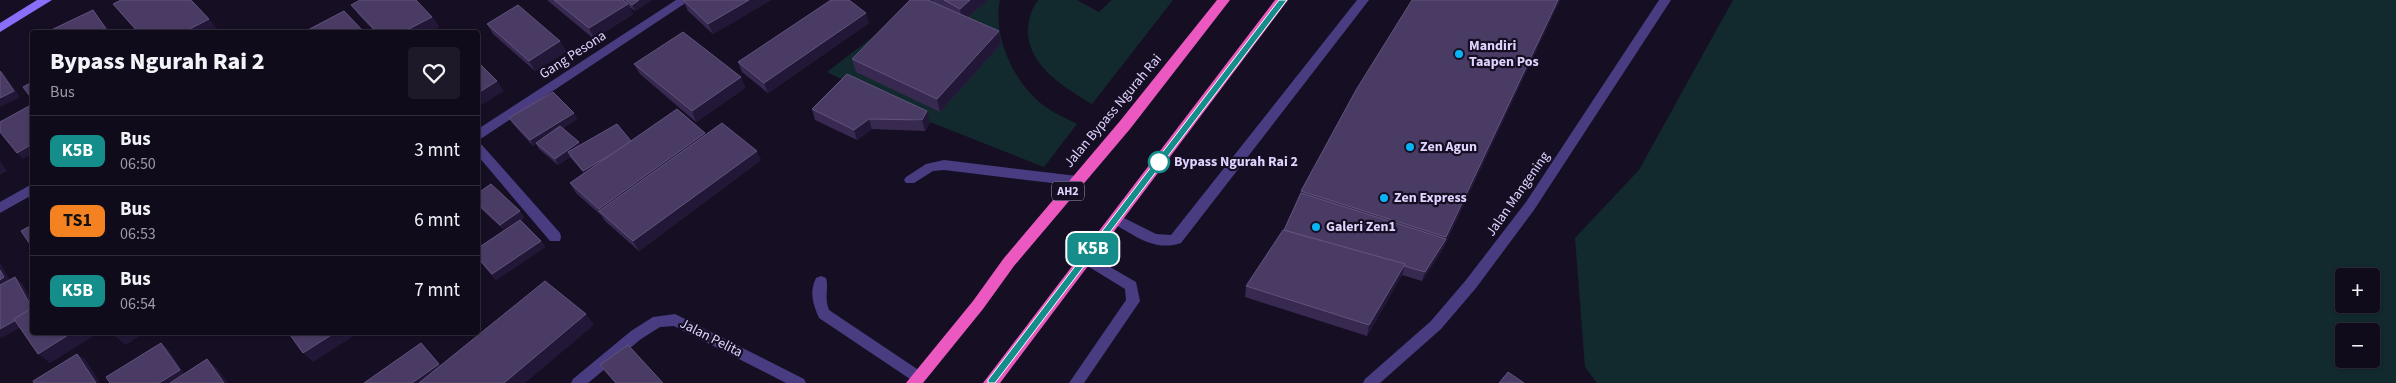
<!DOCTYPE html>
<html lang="id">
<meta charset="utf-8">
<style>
:root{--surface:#100b1b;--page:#1e1928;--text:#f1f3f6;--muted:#9c9ba3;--line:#302b3a}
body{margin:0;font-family:"Source Sans 3",sans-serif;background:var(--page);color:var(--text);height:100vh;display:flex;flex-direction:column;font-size:19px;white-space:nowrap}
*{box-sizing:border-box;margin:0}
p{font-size:16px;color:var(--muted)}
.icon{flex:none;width:28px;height:28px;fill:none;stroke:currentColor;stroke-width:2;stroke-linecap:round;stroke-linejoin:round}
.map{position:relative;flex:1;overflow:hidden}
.drawer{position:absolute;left:30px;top:30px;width:450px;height:305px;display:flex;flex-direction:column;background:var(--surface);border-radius:5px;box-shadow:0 1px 4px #0004,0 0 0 1px var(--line)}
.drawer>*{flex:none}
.badge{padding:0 10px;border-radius:8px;font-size:18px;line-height:32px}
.controls{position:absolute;left:2335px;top:268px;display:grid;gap:10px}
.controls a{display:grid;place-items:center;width:45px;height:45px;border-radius:5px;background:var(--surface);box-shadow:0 1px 4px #0004,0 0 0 1px var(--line);font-size:25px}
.map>.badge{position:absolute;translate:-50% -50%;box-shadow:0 0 0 2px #fff}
.round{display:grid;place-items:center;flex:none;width:52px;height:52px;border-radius:5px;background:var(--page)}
.overview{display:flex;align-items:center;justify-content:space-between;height:85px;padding:0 20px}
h1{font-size:24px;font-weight:800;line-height:38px}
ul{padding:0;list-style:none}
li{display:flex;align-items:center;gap:15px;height:70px;padding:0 20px;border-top:1px solid var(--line)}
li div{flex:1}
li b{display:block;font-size:19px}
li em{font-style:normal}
li .badge{min-width:55px;font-weight:700;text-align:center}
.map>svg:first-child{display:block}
</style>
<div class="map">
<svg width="2396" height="383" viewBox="0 0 2396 383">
<rect width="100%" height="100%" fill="#160f24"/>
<!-- green -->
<g fill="#122a2d" fill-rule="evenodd">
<path d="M921,0H1000C992,36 1014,83 1043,105C1053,113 1066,118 1077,124L1044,167L930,122L827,72Z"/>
<path d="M1039,0H1077L1099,12L1112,0H1173L1092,104C1062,86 1021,61 1029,21C1031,13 1033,5 1039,0Z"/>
<path d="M1733,0H2396V383H1597L1585,367L1575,238L1639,170ZM2371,276V304H2344V276ZM2371,331V359H2344V331Z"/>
</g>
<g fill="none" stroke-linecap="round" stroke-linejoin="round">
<!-- service -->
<g fill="#4a3c81" fill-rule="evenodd">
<path d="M1357,0H1369L1181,243C1153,252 1135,235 1112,223L1110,219L1112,215L1116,214L1156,234L1171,235Z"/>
<polygon points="1659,0 1671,0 1534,210 1476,288 1441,329 1380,383 1363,383 1365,379 1431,321 1466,280 1526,202"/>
<polygon points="478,143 482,145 560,233 561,237 560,241 550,241 478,156"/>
<polygon points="944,160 1077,176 1081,178 1083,181 1081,184 1077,186 944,170 933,171 914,183 906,183 904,180 906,177 926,164"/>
<polygon points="1086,253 1136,282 1140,301 1084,383 1069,383 1126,300 1125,289 1081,262 1080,258 1081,254"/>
<path d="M821,276L826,278C829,287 824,298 829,310L923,373L925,377L923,381L918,383L913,381L819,318C813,304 809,292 816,278Z"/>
</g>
<!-- minor -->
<g fill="#4a3c81" fill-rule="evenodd">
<polygon points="676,0 690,0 482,138 478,140 478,129"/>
<polygon points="32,184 32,195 0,213 0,202"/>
<polygon points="675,314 804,379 806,383 786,383 674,326 660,327 641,339 588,383 571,383 573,379 631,331 653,317"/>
</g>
<!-- secondary -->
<polygon fill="#8a6efa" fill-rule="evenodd" points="37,0 52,0 0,32 0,23"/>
<!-- trunk -->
<g fill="#ea58c0" fill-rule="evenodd">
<polygon points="1217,0 1230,0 1130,129 1014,266 983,309 923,383 906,383 973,301 1004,258 1120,121"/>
<polygon points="1275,0 1288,0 1000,383 983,383"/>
</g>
</g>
<!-- wall -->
<g fill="#382951">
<polygon points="547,0 652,0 635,11 628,6 633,14 594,39"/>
<polygon points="683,0 771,0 713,34 688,11"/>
<polygon points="932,0 988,0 968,17 999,31 1001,44 940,112 856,72 852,59 933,2"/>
<polygon points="1412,0 1560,0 1443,249 1422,281 1402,275 1367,336 1245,297 1246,286 1284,230 1301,191"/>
<polygon points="351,5 432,17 439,27 429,32 375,32 359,15"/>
<polygon points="869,23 768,93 742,72 738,62"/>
<polygon points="487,24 560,41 566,52 535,71 493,34"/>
<polygon points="634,64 741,77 745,88 696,122 640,74"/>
<polygon points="812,109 930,122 925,131 872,129 857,140 815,120"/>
<polygon points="509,118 577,119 563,128 581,145 706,135 761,160 639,251 605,221 602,216 576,193 570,183 584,173 570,157 558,165 539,149 536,144 533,146 513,124"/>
<polygon points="478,193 520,211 524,217 521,220 541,241 545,247 496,280 478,259 478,248 504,230 478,206"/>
</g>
<!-- shaded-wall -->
<g fill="#231737">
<polygon points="639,0 652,0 635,11 632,5"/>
<polygon points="749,0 771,0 713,34 708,24"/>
<polygon points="970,0 988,0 962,22 960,9"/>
<polygon points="1558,0 1560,0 1443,249 1446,237"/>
<polygon points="628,4 633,14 594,39 589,28"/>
<polygon points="93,10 111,32 108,32"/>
<polygon points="866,13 869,23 768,93 764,83"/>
<polygon points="432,17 439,27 429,32 403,32"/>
<polygon points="209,19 218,30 212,32 184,32"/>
<polygon points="999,31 1001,44 940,112 937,99"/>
<polygon points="560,41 566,52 535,71 529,61"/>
<polygon points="0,70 5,75 20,97 0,107"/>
<polygon points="741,77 745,88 696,122 692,111"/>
<polygon points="497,81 504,91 478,107 478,93"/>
<polygon points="927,111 930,122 925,131 922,120"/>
<polygon points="574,113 577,119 533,146 530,140"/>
<polygon points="869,119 872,129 857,140 854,130"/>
<polygon points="705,133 710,143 601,213 599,209"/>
<polygon points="579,142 583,148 568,152 570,157 558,165 555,159"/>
<polygon points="632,142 587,177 583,171"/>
<polygon points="32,144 32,154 23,159 17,153"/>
<polygon points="757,151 761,160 639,251 633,241"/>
<polygon points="0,161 7,171 0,175"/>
<polygon points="520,211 524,217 504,231 500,225"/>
<polygon points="1446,239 1443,249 1422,281 1425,272"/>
<polygon points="541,241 545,247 496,280 492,274"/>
<polygon points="0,263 12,283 0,290"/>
<polygon points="1405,264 1402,275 1367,336 1369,325"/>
<polygon points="15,277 22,283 32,300 32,307"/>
<polygon points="32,311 32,321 2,338 0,336 0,329"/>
<polygon points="586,314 594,325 525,383 504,383"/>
<polygon points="73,332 100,332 50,363 38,354"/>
<polygon points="120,332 145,332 126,345 115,336"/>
<polygon points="336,332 360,332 313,362 303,353"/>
<polygon points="161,343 168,349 186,376 175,383 159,383"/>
<polygon points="429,353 447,373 433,383 412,383"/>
<polygon points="77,354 85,359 100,383 96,383"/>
<polygon points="207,359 217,368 228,383 224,383"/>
</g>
<!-- building -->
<g fill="#4a3b64" stroke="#61537c">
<polygon points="121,0 191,0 209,19 184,32 138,32 113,4"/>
<polygon points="360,0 416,0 432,17 403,32 377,32 351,5"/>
<polygon points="554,0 623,0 628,4 589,28"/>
<polygon points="626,0 639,0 632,5"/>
<polygon points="683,0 749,0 708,24"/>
<polygon points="831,0 849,0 866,13 764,83 738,62"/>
<polygon points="910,0 928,0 999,31 937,99 852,59"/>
<polygon points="944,0 970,0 960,9"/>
<polygon points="1412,0 1558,0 1446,237 1301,191 1356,90"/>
<polygon points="518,5 560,41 529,61 487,24"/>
<polygon points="93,10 108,32 47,32"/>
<polygon points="344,11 364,32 304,32"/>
<polygon points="683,32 741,77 692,111 634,64"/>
<polygon points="478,62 497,81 478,93"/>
<polygon points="0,71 14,91 0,98"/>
<polygon points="847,74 927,111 922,120 869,119 854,130 812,109"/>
<polygon points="32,82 32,99 23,87"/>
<polygon points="553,92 574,113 530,140 509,118"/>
<polygon points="31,105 32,107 32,144 17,153 0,132 0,122"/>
<polygon points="677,109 705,133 599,209 570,183"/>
<polygon points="722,123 757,151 633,241 599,211"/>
<polygon points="617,124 631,141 615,152 583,171 568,152"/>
<polygon points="560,126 579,142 555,159 536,143"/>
<polygon points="491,184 520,211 500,225 478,204 478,193"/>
<polygon points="1301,193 1446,239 1425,272 1404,266 1405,264 1284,230"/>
<polygon points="520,220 541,241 492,274 478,258 478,248"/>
<polygon points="32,225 32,247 21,231"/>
<polygon points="1283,230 1405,264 1369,325 1246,286"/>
<polygon points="0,270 4,277 0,280"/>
<polygon points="15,277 32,308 14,319 16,320 0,329 0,285"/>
<polygon points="545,281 586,314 504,383 419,383"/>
<polygon points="32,308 32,332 73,332 38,354 14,319"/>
<polygon points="112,332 120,332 115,336"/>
<polygon points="288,332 336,332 303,353"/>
<polygon points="161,343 180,370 159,383 110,383 106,377"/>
<polygon points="421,343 439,364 412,383 364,383"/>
<polygon points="628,345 663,383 616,383 600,365"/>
<polygon points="77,354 96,383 34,383 33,381"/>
<polygon points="207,359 224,383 170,383"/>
<polygon points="1508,372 1524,383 1499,383"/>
</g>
<!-- line -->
<polygon fill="#158d8b" stroke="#fff" points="1279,0 1287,0 995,383 988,383 988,380"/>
<!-- markers -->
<g fill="#08b4f5" stroke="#160f24" stroke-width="2">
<circle cx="1459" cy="54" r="5"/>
<circle cx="1410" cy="147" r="5"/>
<circle cx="1384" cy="198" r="5"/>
<circle cx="1316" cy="227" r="5"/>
</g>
<circle fill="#fff" stroke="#158d8b" stroke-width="2.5" cx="1159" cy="162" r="10"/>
<g text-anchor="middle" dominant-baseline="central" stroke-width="4.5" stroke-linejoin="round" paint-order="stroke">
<!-- shield labels -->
<rect fill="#160f24" stroke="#a398bd" stroke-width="1" x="1052" y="181.5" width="32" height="19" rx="4"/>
<g font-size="12" font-weight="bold" fill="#e0d3fe">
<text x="1068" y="191">AH2</text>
</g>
<!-- poi labels -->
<g font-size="14" font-weight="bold" fill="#e0d3fe" stroke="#160f24" text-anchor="start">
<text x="1469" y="46">Mandiri<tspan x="1469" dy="16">Taapen Pos</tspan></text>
<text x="1420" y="147">Zen Agun</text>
<text x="1394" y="198">Zen Express</text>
<text x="1326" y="227">Galeri Zen1</text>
</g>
<!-- street labels -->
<g font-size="14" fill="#e0d3fe" stroke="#160f24">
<text transform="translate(573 55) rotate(-33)">Gang Pesona</text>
<text transform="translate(1113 111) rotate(-50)">Jalan Bypass Ngurah Rai</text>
<text transform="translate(1518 194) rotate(-55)">Jalan Mangening</text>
<text transform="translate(711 338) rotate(27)">Jalan Pelita</text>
</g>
<!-- stop labels -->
<g font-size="14" font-weight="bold" fill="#e0d3fe" stroke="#160f24" text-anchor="start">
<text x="1174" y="162">Bypass Ngurah Rai 2</text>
</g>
</g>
</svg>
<div class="controls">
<a>+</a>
<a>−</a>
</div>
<b class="badge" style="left:1093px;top:249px;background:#158d8b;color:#fff">K5B</b>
<section class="drawer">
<div class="overview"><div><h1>Bypass Ngurah Rai 2</h1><p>Bus</p></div><a class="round"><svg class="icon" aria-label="heart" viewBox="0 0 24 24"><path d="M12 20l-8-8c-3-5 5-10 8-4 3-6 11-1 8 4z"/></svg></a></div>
<ul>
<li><span class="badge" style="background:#158d8b;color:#fff">K5B</span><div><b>Bus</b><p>06:50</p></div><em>3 mnt</em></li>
<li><span class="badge" style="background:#f58220;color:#111">TS1</span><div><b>Bus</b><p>06:53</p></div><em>6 mnt</em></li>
<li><span class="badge" style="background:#158d8b;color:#fff">K5B</span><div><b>Bus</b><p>06:54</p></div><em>7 mnt</em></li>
</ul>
</section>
</div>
